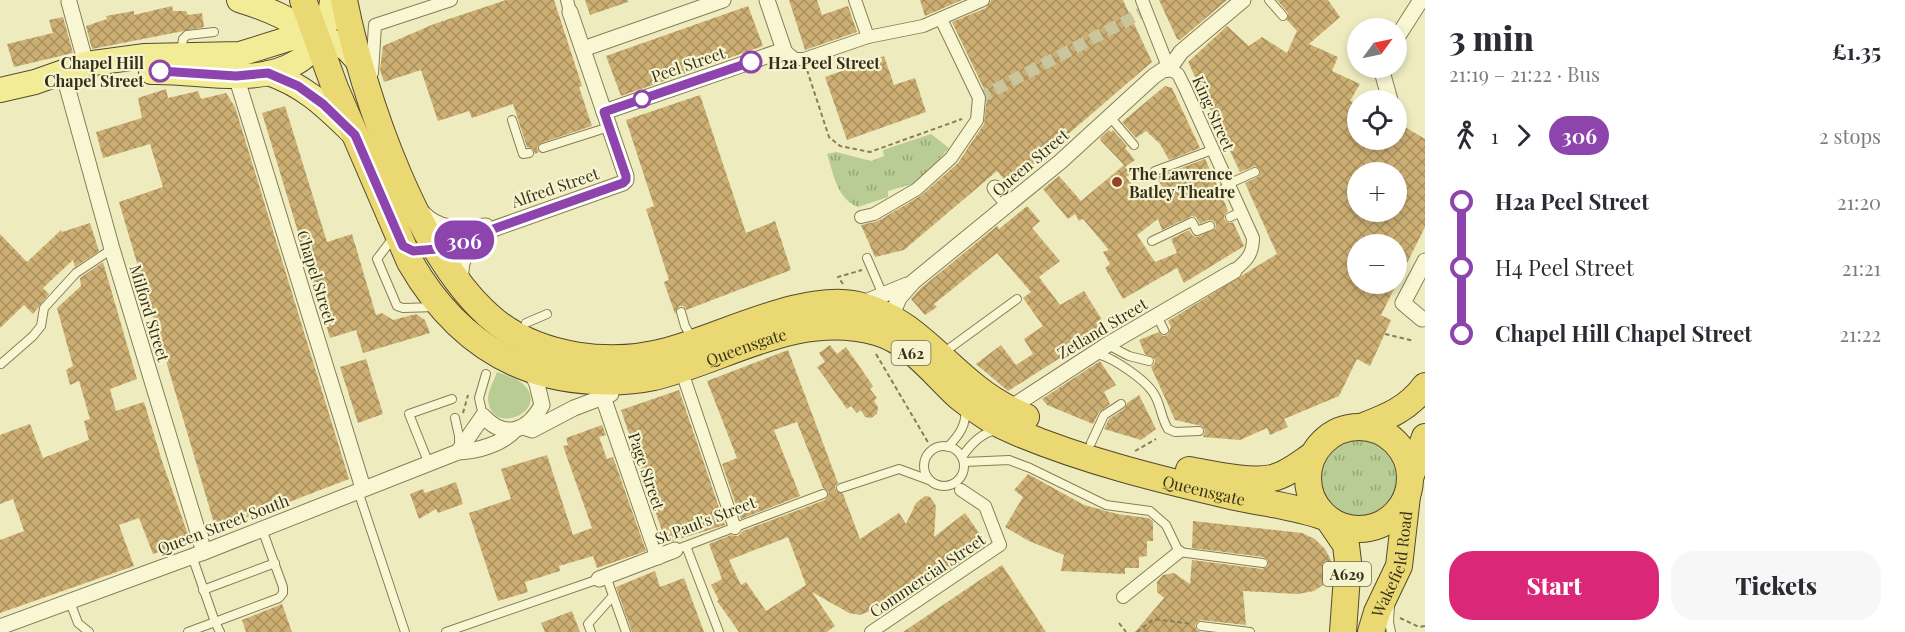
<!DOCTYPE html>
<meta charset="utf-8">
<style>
:root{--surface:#fff;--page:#f7f7f7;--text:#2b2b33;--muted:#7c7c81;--accent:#db2777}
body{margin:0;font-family:"Playfair Display",serif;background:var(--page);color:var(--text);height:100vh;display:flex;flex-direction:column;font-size:22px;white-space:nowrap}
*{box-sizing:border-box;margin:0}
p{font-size:20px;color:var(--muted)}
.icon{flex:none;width:33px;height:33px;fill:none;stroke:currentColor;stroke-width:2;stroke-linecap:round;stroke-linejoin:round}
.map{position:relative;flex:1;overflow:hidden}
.sheet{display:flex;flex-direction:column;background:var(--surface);width:480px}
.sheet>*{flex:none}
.badge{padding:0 12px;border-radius:20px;font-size:21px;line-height:39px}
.needle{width:39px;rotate:57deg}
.controls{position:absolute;left:1347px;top:18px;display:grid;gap:12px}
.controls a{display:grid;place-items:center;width:60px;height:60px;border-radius:50%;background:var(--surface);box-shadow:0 3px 9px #0003;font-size:30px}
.map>.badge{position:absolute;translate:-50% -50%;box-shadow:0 0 0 3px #fff}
.legs{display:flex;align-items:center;gap:9px;height:66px;padding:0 24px;font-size:20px}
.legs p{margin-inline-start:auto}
.summary{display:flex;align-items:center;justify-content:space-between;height:102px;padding:0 24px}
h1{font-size:33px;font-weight:800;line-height:45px}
.cta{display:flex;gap:12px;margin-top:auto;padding:12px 24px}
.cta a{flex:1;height:69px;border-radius:24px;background:var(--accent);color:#fff;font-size:24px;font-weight:800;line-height:69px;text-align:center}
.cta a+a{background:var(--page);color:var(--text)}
ul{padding:0 24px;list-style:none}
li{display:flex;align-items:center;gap:21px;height:66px;font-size:22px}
li i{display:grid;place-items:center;width:9px;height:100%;margin:0 8px;background:currentColor}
li i::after{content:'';width:15px;height:15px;margin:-8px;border:4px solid;border-radius:50%;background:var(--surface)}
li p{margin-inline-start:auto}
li:first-child i{background:linear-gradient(#0000 50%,currentColor 0)}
li:last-child i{background:linear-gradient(currentColor 50%,#0000 0)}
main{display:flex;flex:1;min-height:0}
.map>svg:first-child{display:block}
</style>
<main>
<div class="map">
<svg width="1425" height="632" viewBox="0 0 1425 632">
<defs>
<pattern id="grass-tufts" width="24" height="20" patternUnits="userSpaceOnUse" patternTransform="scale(1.5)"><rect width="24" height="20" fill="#b8cc93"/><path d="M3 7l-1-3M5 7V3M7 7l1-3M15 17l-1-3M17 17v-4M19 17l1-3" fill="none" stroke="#96a677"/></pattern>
<pattern id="building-cross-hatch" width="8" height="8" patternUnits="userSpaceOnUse" patternTransform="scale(1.5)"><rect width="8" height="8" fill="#cdaf74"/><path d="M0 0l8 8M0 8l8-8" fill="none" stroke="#a78f5e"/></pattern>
</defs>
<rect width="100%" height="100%" fill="#eeecbf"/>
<!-- grass -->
<g fill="url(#grass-tufts)">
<path d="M931,134L949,148L919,182L888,191V197L858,207C836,198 834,174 827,154L836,152L871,161L884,156L883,150Z"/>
<circle cx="1359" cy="479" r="42"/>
</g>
<!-- garden -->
<path fill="#b8cc93" d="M497,372C506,375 516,378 523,384C552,411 490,438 488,399C488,390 494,381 497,372Z"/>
<!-- building -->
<g fill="url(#building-cross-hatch)" fill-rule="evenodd">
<polygon points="506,0 554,0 582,86 579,87 592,126 541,143 537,147 539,152 535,154 533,149 527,147 513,104 472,118 469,111 438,121 421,70 384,82 380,70 383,46 434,24"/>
<polygon points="585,0 628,0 628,2 590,15"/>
<polygon points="789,0 817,0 822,15 848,6 857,32 805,50"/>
<polygon points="920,0 962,0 925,16"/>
<polygon points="991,0 1123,0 1152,62 1009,185 997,171 904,250 875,257 861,225 878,221 922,195 958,163 984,124 987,95 952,22 986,8"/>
<polygon points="1159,0 1227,0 1180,40 1177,39"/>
<path d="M1277,0H1328L1340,17L1309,44L1338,57L1332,71L1360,84L1350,101L1358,104V140H1396V132L1405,127L1425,139V227L1381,315L1391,320L1370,366L1357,359L1339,396L1284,419L1288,427L1270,435L1267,428L1240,440L1203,437L1205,430L1202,426L1175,420L1151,367L1155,363V359L1145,354L1139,340L1159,332L1163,336L1167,335L1171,327L1168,321L1277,254L1245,183L1259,176L1260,169L1255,166L1240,172L1188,62L1227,26L1249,46L1262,37L1287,53L1297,31L1287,20L1288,13ZM1358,172H1396V212H1358ZM1358,244H1396V284H1358Z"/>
<polygon points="172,6 173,11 186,11 188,15 202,13 204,27 92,49 86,26 107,19 106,16 134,11 134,15"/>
<polygon points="748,6 763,46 621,96 606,56"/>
<polygon points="63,17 73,53 14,67 7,44 53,33 49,20"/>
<polygon points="884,56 894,85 915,78 926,112 847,140 825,77"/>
<polygon points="1165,86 1172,88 1200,148 1169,160 1160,144 1146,131 1136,138 1122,122"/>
<polygon points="166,89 168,98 198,91 201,99 226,93 235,107 349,479 216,530 119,202 163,187 150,144 103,158 96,132 142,118 138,98"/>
<polygon points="700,95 746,233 775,221 791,270 686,310 683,306 679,306 675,314 664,282 669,280 646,209 654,206 626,120"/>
<polygon points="285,106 327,242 352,234 376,315 382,313 393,320 416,314 425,320 430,333 363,353 356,330 330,338 262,113"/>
<path d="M1109,130L1111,132L1113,130L1127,146L1125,148L1135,160L1125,167L1131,174L1126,177L1145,201L1165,193L1157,177L1205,159L1217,185L1214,188L1213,193L1216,196H1222L1228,211L1225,214L1224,219L1229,223L1233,222L1244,246L1184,283L1177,268L1123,299L1105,268L1110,264L1103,252L1109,250L1083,219L1079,221L1075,214L1068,219L1043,189L1059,176L1081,201L1124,165L1101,141L1100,138ZM1192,216L1196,217L1200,224L1208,220L1213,221L1216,224L1215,229L1197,237L1193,236L1189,230L1171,239L1177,253L1155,262L1137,235L1158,219L1162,230Z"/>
<polygon points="1027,206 1040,221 1032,228 1060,261 1039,277 1060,305 1084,291 1107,328 1008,391 976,364 1001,345 1016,365 1033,354 1024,339 1043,326 1023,298 1031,292 997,253 934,304 937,307 925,315 911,299 920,289 997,226 999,229"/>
<polygon points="90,223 99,251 75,267 73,260 43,288 49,294 33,314 24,305 0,328 0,234 27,262 61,230 62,232"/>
<polygon points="103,262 137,379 110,389 116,411 144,402 162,461 190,540 153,554 139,518 119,525 134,566 0,613 0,540 24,531 13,499 0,504 0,435 30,424 43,458 89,440 84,421 90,419 79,381 70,385 66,370 73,366 57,308 81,286 80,278"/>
<polygon points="830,345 837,354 846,347 873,386 870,389 877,398 874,401 878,407 877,414 871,418 865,417 861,410 857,413 851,406 847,409 817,367 825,362 819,353"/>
<path d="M788,350L838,483L835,486L836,490L843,494L860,539L899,513L906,524L916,503L925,496L930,497L936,506L934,537L965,513L987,544L912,595L905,587L870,611L860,615L849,613L812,592L835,626L827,632H739L717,601L719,600L711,585L722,579L709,544L731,535L738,536L743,531L825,500L829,492L823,488L797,422L774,430L800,496L741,519L722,464L737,458L707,381ZM788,537L806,585L766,611L746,582L741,585L729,560Z"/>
<polygon points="366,359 383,414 358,423 340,367"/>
<polygon points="1100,361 1116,385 1104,392 1110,404 1099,412 1093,424 1047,405 1042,399"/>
<polygon points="679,390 725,525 666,543 621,410"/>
<polygon points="1139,395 1156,429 1141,440 1104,429 1109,419 1124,409 1127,403"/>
<polygon points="602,425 606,435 599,437 607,459 613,457 646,551 597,568 593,556 559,566 560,571 525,582 528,592 498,601 469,513 511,499 501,469 547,455 573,535 592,528 563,446 568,445 566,438"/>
<polygon points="1028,474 1084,505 1117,514 1148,518 1153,521 1153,541 1147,541 1147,556 1139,557 1139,568 1125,568 1125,574 1061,571 1064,555 1029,541 1005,527 1023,497 1014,490"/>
<polygon points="456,482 463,504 438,513 436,509 419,519 410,494 423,489 425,493"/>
<polygon points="1193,521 1302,533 1315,539 1325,549 1331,560 1330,573 1323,585 1314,591 1298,594 1243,591 1246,625 1201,620 1197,622 1195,626 1197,630 1201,632 1135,632 1164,598 1157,592 1157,582 1163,575 1174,573 1190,584 1192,560 1262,569 1268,566 1268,560 1264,557 1192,548"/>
<polygon points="1002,565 1046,632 903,632"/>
<polygon points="655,571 660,587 684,578 704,632 632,632 616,587"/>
<polygon points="282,604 292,632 246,632 242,620"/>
<polygon points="572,611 580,632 545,632 541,623"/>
</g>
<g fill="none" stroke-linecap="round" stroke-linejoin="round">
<!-- pedestrian-tunnel -->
<polyline stroke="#c9c69e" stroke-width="12" stroke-dasharray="12 6" stroke-linecap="butt" points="979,98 1147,10"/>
<defs>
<g id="service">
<polyline points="1269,0 1283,16"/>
<polyline points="181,53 183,39 187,35 214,32"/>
<polyline points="1110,117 1134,145"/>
<polyline points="512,120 523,154 529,153"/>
<polyline points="543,148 609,127"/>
<polyline points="1155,171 1212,150"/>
<polyline points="1228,184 1255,172"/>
<polyline points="1219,191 1229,186"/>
<polyline points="1230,217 1241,212"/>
<polyline points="393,238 377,259 397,306 403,308 436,307"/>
<polyline points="1152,241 1192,222 1197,231 1210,226"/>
<polyline points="867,258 883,295"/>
<polyline points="681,312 685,326 692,338"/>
<polyline points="1157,316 1164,330"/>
<polyline points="526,323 547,314"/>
<polyline points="1108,345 1129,356 1149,361"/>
<polyline points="943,353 1017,299"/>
<path d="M1095,354C1110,355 1146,380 1154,394C1161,405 1161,418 1168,429L1175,432L1199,431"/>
<polyline points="1,364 33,336 41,326 44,308 76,273 112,249"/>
<polyline points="483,416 479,398 486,374"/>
<polyline points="455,418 459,436 459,447"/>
<polyline points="1091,443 1104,415 1121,404"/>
<circle cx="944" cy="466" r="20"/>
<path d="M948,447C959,435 967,425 965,409"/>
<path d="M962,457C970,445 981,433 996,430"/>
<polyline points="964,462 1009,460 1030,468 1106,505 1150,511 1166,525 1179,552 1263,563"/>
<polyline points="429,464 409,414 452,399"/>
<polyline points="841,488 899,469 929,480"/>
<polyline points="358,491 405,632"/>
<polyline points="686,546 719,632"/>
<polyline points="675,550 823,494"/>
<polyline points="606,576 626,632"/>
<polyline points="203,590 275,563"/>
<polyline points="70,602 78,623 89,632"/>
<polyline points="1390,606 1389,622 1391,632"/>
<polyline points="1201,626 1250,632"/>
<polyline points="188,632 215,622 192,556"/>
<polyline points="220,632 215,622 279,598 283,593 283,587 262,529"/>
<polyline points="446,632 599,579"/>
<polyline points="591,632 588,624 612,597"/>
</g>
<g id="pedestrian">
<polyline points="567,0 570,12"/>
<polyline points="855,0 868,37"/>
<path d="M1142,0L1169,69L1178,74L1185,88L1253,238C1253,255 1246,261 1234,271"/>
<polyline points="784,50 795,59 804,59 868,37 923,26 983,0"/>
<polyline points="372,73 375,25 451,0"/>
<polyline points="861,217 874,214 917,189 951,158 977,120 979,98 941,19"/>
<polyline points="684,378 735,528"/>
<polyline points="1123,597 1179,552"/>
<polyline points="871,632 1000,545 985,506 961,490"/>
</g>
<g id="minor">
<polyline points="69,2 86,64"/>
<polyline points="1396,39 1421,0"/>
<polyline points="583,49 723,0"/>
<polyline points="1381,68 1390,100"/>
<polyline points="236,76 363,488"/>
<polyline points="66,83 112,249 204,552"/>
<polyline points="604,112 784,50 767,0"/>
<polyline points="1396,122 1397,122"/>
<polyline points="995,188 1008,204"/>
<path d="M422,212C440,232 461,228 486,226"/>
<polyline points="403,246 413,251 437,249 623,183 626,180 626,176 570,12"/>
<path d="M463,284C456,264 467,247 484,236"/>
<polyline points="858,305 907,285"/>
<polyline points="891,317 899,298 913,282 1060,162 1154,76 1163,70 1169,69 1181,52 1243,0"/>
<polyline points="1422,319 1403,303 1425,261"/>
<polyline points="603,397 658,557"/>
<polyline points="1004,412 1107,345 1234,271"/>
<polyline points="526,428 532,430 574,408 611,394"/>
<path d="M458,452L483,416C505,440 528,431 542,405L537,384L530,369"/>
<polyline points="599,579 675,550"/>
<path d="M0,627L204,552L458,452C478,451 502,444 515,430"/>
</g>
<g id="primary">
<path d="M239,0C268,9 295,20 317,40"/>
<path d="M151,72C197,70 255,88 297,62C307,57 312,48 318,38C327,26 331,15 332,0"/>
<path d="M268,73C306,86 327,108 355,135"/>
<polyline points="0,90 35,82 86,64 145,56 240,54 288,39 301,37 334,42 347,49 357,60"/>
</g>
<g id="trunk">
<path id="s1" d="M303,0L335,88L410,262C451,333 510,377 593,381C613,382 635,381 654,377C728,359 797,310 876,332C910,341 934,374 959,397C976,411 996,424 1016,432C1085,461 1158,479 1231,496C1262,503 1294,506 1325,517"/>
<path d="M344,0C363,96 418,258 495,321C541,358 611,366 667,351C721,337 804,292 858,305C909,317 938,358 977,388C992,400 1008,409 1026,417"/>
<circle cx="1359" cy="478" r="51"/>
<path d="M1361,427C1387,417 1408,409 1425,386"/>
<path d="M1189,470C1211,474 1251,483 1272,478C1287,475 1301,463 1313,455"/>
<polyline points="1410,478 1425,437"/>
<polyline points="1329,520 1346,545 1348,562 1343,632"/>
<path id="s2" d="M1371,632L1377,612L1399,566L1407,496"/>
</g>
</defs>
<!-- service casing -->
<use href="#service" stroke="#877d57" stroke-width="10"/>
<!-- pedestrian casing -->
<use href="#pedestrian" stroke="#877d57" stroke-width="14"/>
<!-- minor casing -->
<use href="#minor" stroke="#877d57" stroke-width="17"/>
<!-- primary casing -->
<use href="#primary" stroke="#55492c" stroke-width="26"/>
<!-- trunk casing -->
<use href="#trunk" stroke="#55492c" stroke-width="28"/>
<!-- path -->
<g stroke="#877d57" stroke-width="2" stroke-dasharray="4.5 3" stroke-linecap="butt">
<polyline points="807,70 829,137 840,146 870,152 962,119"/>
<polyline points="843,284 838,277 862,270"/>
<polyline points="1385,334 1414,341"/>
<polyline points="876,354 929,444"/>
<polyline points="463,413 468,395"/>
<polyline points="1135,451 1156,439"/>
<polyline points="1400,618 1419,627 1425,626"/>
<polyline points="1119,623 1126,632"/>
<polyline points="1137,632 1154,619 1192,624"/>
</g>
<!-- service -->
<use href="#service" stroke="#f9f7d3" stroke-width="8"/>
<!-- pedestrian -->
<use href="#pedestrian" stroke="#f9f7d3" stroke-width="12"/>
<!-- minor -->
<use href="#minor" stroke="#f9f7d3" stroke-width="15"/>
<!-- primary -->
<use href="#primary" stroke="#f3ec96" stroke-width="24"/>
<!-- trunk -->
<use href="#trunk" stroke="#ead872" stroke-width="26"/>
</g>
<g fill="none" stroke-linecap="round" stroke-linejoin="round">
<defs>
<polyline id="line-1" points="160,71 236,76 268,73 298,86 323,104 355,135 403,246 413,251 437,249 623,183 626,180 626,176 604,112 751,62"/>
</defs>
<!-- line-1 casing -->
<use href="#line-1" stroke="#fff" stroke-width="14"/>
<!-- line-1 -->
<use href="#line-1" stroke="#8e44ad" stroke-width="9"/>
</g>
<!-- markers -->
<g fill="#fff" stroke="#8e44ad" stroke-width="3">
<circle cx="751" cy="62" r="10"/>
<circle cx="160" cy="71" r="10"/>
<circle cx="642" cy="99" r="8"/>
</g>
<circle fill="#974127" stroke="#f6f4cf" stroke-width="2" cx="1117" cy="182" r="6"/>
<g text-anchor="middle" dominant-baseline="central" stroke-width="4.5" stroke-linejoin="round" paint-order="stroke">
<!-- shield labels -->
<g fill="#f6f4cf" stroke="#706a52" stroke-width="1.5">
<rect x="891.5" y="341" width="39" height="24" rx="4.5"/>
<rect x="1323" y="562" width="48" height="24" rx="4.5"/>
</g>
<g font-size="15" font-weight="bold" fill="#372f1c">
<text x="911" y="353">A62</text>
<text x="1347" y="574">A629</text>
</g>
<!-- stop labels -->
<g font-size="16" font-weight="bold" fill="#372f1c" stroke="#f6f4cf" text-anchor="end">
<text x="144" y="62">Chapel Hill<tspan x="144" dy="18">Chapel Street</tspan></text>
<text x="768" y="62" text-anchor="start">H2a Peel Street</text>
</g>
<!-- street labels -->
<g font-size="16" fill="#372f1c" stroke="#f6f4cf">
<text transform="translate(688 64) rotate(-19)">Peel Street</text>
<text transform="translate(1214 113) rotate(66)">King Street</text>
<text transform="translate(1030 162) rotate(-40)">Queen Street</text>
<text transform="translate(555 187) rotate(-19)">Alfred Street</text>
<text transform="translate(317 277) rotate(73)">Chapel Street</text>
<text transform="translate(150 313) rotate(73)">Milford Street</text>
<text transform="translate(1102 328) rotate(-31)">Zetland Street</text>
<text stroke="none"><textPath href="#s1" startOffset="670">Queensgate</textPath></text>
<text transform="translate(647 471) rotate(71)">Page Street</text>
<text stroke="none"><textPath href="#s1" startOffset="1174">Queensgate</textPath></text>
<text transform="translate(705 520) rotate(-21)">St Paul's Street</text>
<text transform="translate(223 524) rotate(-21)">Queen Street South</text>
<text stroke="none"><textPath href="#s2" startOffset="72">Wakefield Road</textPath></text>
<text transform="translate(927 575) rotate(-34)">Commercial Street</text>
</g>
<!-- poi labels -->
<g font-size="16" font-weight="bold" fill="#372f1c" stroke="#f6f4cf" text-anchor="start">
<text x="1129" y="173">The Lawrence<tspan x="1129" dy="18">Batley Theatre</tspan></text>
</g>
</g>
</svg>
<div class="controls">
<a><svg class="needle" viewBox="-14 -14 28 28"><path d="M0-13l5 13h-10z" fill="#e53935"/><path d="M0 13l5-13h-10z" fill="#7c7c81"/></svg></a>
<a><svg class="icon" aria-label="locate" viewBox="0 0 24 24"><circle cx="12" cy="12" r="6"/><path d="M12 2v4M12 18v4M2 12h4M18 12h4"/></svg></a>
<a>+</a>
<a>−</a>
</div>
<b class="badge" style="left:464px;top:240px;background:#8e44ad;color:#fff">306</b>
</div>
<section class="sheet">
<div class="summary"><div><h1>3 min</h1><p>21:19 – 21:22 · Bus</p></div><b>£1.35</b></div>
<div class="legs"><svg class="icon" aria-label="walk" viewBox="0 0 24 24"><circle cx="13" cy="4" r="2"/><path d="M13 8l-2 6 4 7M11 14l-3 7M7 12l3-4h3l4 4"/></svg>1<svg class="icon" aria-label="forward" viewBox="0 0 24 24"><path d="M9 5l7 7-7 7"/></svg><b class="badge" style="background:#8e44ad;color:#fff">306</b><p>2 stops</p></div>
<ul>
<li><i style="color:#8e44ad"></i><b>H2a Peel Street</b><p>21:20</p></li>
<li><i style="color:#8e44ad"></i><span>H4 Peel Street</span><p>21:21</p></li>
<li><i style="color:#8e44ad"></i><b>Chapel Hill Chapel Street</b><p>21:22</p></li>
</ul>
<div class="cta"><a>Start</a><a>Tickets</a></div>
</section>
</main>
